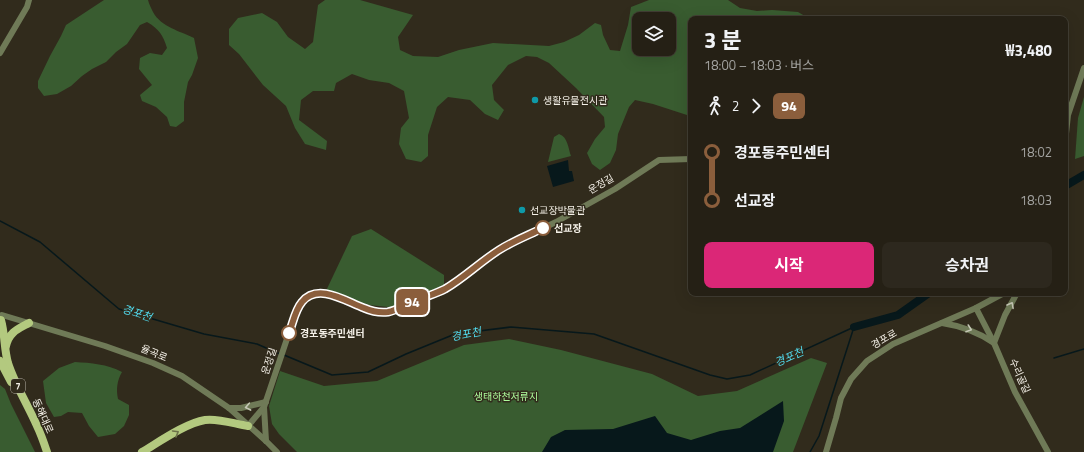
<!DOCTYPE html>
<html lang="ko">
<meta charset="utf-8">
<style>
:root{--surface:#252015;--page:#2d281e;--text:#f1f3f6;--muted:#a3a3a0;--line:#423e34;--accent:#db2777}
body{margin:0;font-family:"Titillium Web","Noto Sans KR",sans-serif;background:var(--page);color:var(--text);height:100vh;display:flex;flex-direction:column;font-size:15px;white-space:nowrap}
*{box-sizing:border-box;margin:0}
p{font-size:13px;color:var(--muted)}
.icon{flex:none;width:22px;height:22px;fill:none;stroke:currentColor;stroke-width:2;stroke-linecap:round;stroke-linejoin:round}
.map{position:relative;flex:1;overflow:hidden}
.details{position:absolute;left:688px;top:16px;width:380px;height:280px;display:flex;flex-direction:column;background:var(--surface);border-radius:8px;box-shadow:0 4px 16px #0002,0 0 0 1px var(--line)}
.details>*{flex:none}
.badge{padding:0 8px;border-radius:6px;font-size:14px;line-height:26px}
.tools{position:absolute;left:632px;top:12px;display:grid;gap:8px}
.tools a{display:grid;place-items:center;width:44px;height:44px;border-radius:8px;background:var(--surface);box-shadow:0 4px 16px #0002,0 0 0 1px var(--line);font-size:20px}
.map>.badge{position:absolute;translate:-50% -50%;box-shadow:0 0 0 2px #fff}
.legs{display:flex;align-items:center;gap:6px;height:44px;padding:0 16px;font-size:13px}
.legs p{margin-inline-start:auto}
.headline{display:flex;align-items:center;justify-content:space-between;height:68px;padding:0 16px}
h1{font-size:22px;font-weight:700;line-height:30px}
.button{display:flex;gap:8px;margin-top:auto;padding:8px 16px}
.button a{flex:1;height:46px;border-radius:8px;background:var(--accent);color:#fff;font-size:16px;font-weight:700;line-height:46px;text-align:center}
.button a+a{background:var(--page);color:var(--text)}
ul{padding:0 16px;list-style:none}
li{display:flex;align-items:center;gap:14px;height:48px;font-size:15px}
li i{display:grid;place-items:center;width:6px;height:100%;margin:0 5px;background:currentColor}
li i::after{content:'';width:10px;height:10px;margin:-5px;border:3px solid;border-radius:50%;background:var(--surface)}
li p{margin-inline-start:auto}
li:first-child i{background:linear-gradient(#0000 50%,currentColor 0)}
li:last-child i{background:linear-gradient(currentColor 50%,#0000 0)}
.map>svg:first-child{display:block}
</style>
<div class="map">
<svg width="1084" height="452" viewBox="0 0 1084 452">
<rect width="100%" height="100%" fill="#312b1c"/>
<!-- green -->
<g fill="#395c30" fill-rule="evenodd">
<path d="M104,0H148C149,4 151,8 153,12C161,27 180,31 194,38L198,58L192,75L188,82L184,102V121L176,127L170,126L167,117L156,107L142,101L140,95L152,85L139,69L140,58L150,53L162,55L167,48C163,35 159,29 147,22L140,25L127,44L116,52L106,62L92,69L82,76L71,86L57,94L44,96L38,88V81L50,56L61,36L66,25Z"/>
<path d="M325,0H360L413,15L398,37L400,50L413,56L438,57L459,50L493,43L549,46L564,42L579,35L595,23L601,25L603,35L610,50L620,51L628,25L631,7L649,0H728L740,8L757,11L772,10L798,12L810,19H691V117L690,116L653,104L635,100L629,107L618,134L616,150L610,163L600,170L592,164L587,153L595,139L605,127L604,117L576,88L549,63L537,57L526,56L508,65L492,85L494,100L504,110L498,120L485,114L470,100L448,97L437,107L428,135V156L421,162L406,159L399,144L401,128L409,118L404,91L389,83L369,80L352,74L336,83L334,91H313L301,100L299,120L327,141L326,150L305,144L295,128L286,106L263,85L239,54L229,45V29L238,18L262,13L277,22L288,37L305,49L313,42L318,5ZM639,19H669V49H639Z"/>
<polygon points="1084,97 1084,156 1075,159 1078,118"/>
<path d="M559,134C568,137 568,148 571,156L548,162L554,137Z"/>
<polygon points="371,229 444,275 444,286 398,308 369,305 325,293 352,236"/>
<polygon points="509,339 561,350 652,374 698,396 737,391 811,358 827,363 793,452 297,452 279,434 272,424 269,406 280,371 324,386 377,381 464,345"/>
<path d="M75,362C91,363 107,364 122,372C117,381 116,389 118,399L129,405V415L124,426L115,434L98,437L89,426L82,413L68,412L61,416L54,417L46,403L43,381L59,368Z"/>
<polygon points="0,385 5,389 11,404 35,452 0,452"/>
</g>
<!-- water -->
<g fill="#07181b">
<polygon points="568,160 569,171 572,171 574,181 553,187 547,166"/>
<polygon points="783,401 784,421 773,452 542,452 551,437 565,430 613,429 655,416 667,433 691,440 720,431 740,428"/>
</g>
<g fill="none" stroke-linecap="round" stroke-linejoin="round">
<!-- stream -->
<g stroke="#07181b" stroke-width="1.5">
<polyline points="0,221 40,242 119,309 204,334 257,344 280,354"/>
<polyline points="284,355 332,375 368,372 406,354 455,334 511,327 594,334 710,375 727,379 750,375 854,327"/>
<polyline points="1054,358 1084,349"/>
<polyline points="810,452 819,436 854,327"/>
</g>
<!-- river -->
<g stroke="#07181b" stroke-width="8">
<polyline points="1065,186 1084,175"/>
<polyline points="854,327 898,315 929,293"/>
</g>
<!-- minor -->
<g stroke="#6f7a57" stroke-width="6">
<polyline points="0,53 27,7 29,0"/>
<polyline points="1065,143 1068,115 1084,68"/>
<polyline points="976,308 994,343 1015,392 1048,452"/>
<polyline points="2,315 105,346 153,363 182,376 229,408 266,441 277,452"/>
<path d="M942,323C962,326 978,332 994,343L1005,315L1017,293"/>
<polyline points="264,407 266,441"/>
<polyline points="229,408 241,408 266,402"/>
<polyline points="248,426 264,407 295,315 302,302 307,297 312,295 319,294 327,294 343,299 364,308 375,311 387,312 396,309 445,289 498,250 556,222 615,189 659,160 691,159"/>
<polyline points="826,452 836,418 841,398 851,379 867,361 893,344 976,308 1004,293"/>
</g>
<!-- major -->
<g stroke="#b3c97f" stroke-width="8">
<path d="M0,323L1,320C5,334 4,349 8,363C15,385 28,405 37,426C41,434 44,443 47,452"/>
<path d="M6,346C9,332 18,329 29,323"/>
<polyline points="0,361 11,382"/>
<path d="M142,452C159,442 186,423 205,420C218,418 235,424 248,426"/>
</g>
</g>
<!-- one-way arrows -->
<defs><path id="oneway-chevron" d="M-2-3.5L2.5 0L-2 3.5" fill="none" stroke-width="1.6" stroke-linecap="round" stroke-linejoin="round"/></defs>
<g stroke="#c5c7b5">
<use href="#oneway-chevron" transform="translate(1011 305) rotate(-61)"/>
<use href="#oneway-chevron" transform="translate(969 329) rotate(19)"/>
<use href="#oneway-chevron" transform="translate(248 407) rotate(169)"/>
</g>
<use stroke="#6c7249" href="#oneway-chevron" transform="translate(176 433) rotate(-30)"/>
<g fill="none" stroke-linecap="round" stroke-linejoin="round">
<defs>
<path id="line-1" d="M289,333C293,323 295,310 302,302C318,282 347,302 364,308C371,311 380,313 388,312C397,310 405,305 414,302C424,297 435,294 445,289C464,278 480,262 499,250C513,241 529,235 543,228"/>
</defs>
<!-- line-1 casing -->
<use href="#line-1" stroke="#fff" stroke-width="9"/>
<!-- line-1 -->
<use href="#line-1" stroke="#8b5e3c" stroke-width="6"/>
</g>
<!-- markers -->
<g fill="#0f9aa8" stroke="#312b1c" stroke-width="1.5">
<circle cx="535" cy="100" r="4"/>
<circle cx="522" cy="210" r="4"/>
</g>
<g fill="#fff" stroke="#8b5e3c" stroke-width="2">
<circle cx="543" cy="228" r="7"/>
<circle cx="289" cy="333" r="7"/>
</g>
<g text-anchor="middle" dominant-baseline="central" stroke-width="3" stroke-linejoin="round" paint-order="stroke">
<!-- shield labels -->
<rect fill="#312b1c" stroke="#bab5aa" stroke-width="1" x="11" y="379" width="14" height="14" rx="3"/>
<g font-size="9" font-weight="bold" fill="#f4f0e7">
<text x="18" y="386">7</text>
</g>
<!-- poi labels -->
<g font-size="10" fill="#f4f0e7" stroke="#312b1c" text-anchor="start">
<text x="543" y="100">생활유물전시관</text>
<text x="530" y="210">선교장박물관</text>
</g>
<!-- street labels -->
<g font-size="10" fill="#f4f0e7" stroke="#312b1c">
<text transform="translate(601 184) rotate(-30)">운정길</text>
<text transform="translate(884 339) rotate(-30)">경포로</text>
<text transform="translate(154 353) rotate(22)">율곡로</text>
<text transform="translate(269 361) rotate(-72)">운정길</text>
<text transform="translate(1020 376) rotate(66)">수리골길</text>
<text transform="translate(43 416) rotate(66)">동해대로</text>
</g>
<!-- stop labels -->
<g font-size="10" font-weight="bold" fill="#f4f0e7" stroke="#312b1c" text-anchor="start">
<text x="554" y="228">선교장</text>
<text x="300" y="333">경포동주민센터</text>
</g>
<!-- park labels -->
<g font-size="10" fill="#aefd9c" stroke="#312b1c">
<text x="506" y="396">생태하천저류지</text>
</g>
<!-- water labels -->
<g font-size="11" font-style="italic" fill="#51daed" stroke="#312b1c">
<text transform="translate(137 313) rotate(18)">경포천</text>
<text transform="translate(466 334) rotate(-11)">경포천</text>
<text transform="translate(789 357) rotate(-24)">경포천</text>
</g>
</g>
</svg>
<div class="tools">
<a><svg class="icon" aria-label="layers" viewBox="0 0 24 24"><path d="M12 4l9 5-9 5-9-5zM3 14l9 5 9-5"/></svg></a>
</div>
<b class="badge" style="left:412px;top:302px;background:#8b5e3c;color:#fff">94</b>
<section class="details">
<div class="headline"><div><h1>3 분</h1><p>18:00 – 18:03 · 버스</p></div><b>₩3,480</b></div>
<div class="legs"><svg class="icon" aria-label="walk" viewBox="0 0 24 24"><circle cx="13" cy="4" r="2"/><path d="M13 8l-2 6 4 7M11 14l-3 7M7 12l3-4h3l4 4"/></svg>2<svg class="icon" aria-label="forward" viewBox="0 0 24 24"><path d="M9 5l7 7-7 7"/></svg><b class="badge" style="background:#8b5e3c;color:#fff">94</b></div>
<ul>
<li><i style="color:#8b5e3c"></i><b>경포동주민센터</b><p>18:02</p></li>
<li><i style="color:#8b5e3c"></i><b>선교장</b><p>18:03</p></li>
</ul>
<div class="button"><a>시작</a><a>승차권</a></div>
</section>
</div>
